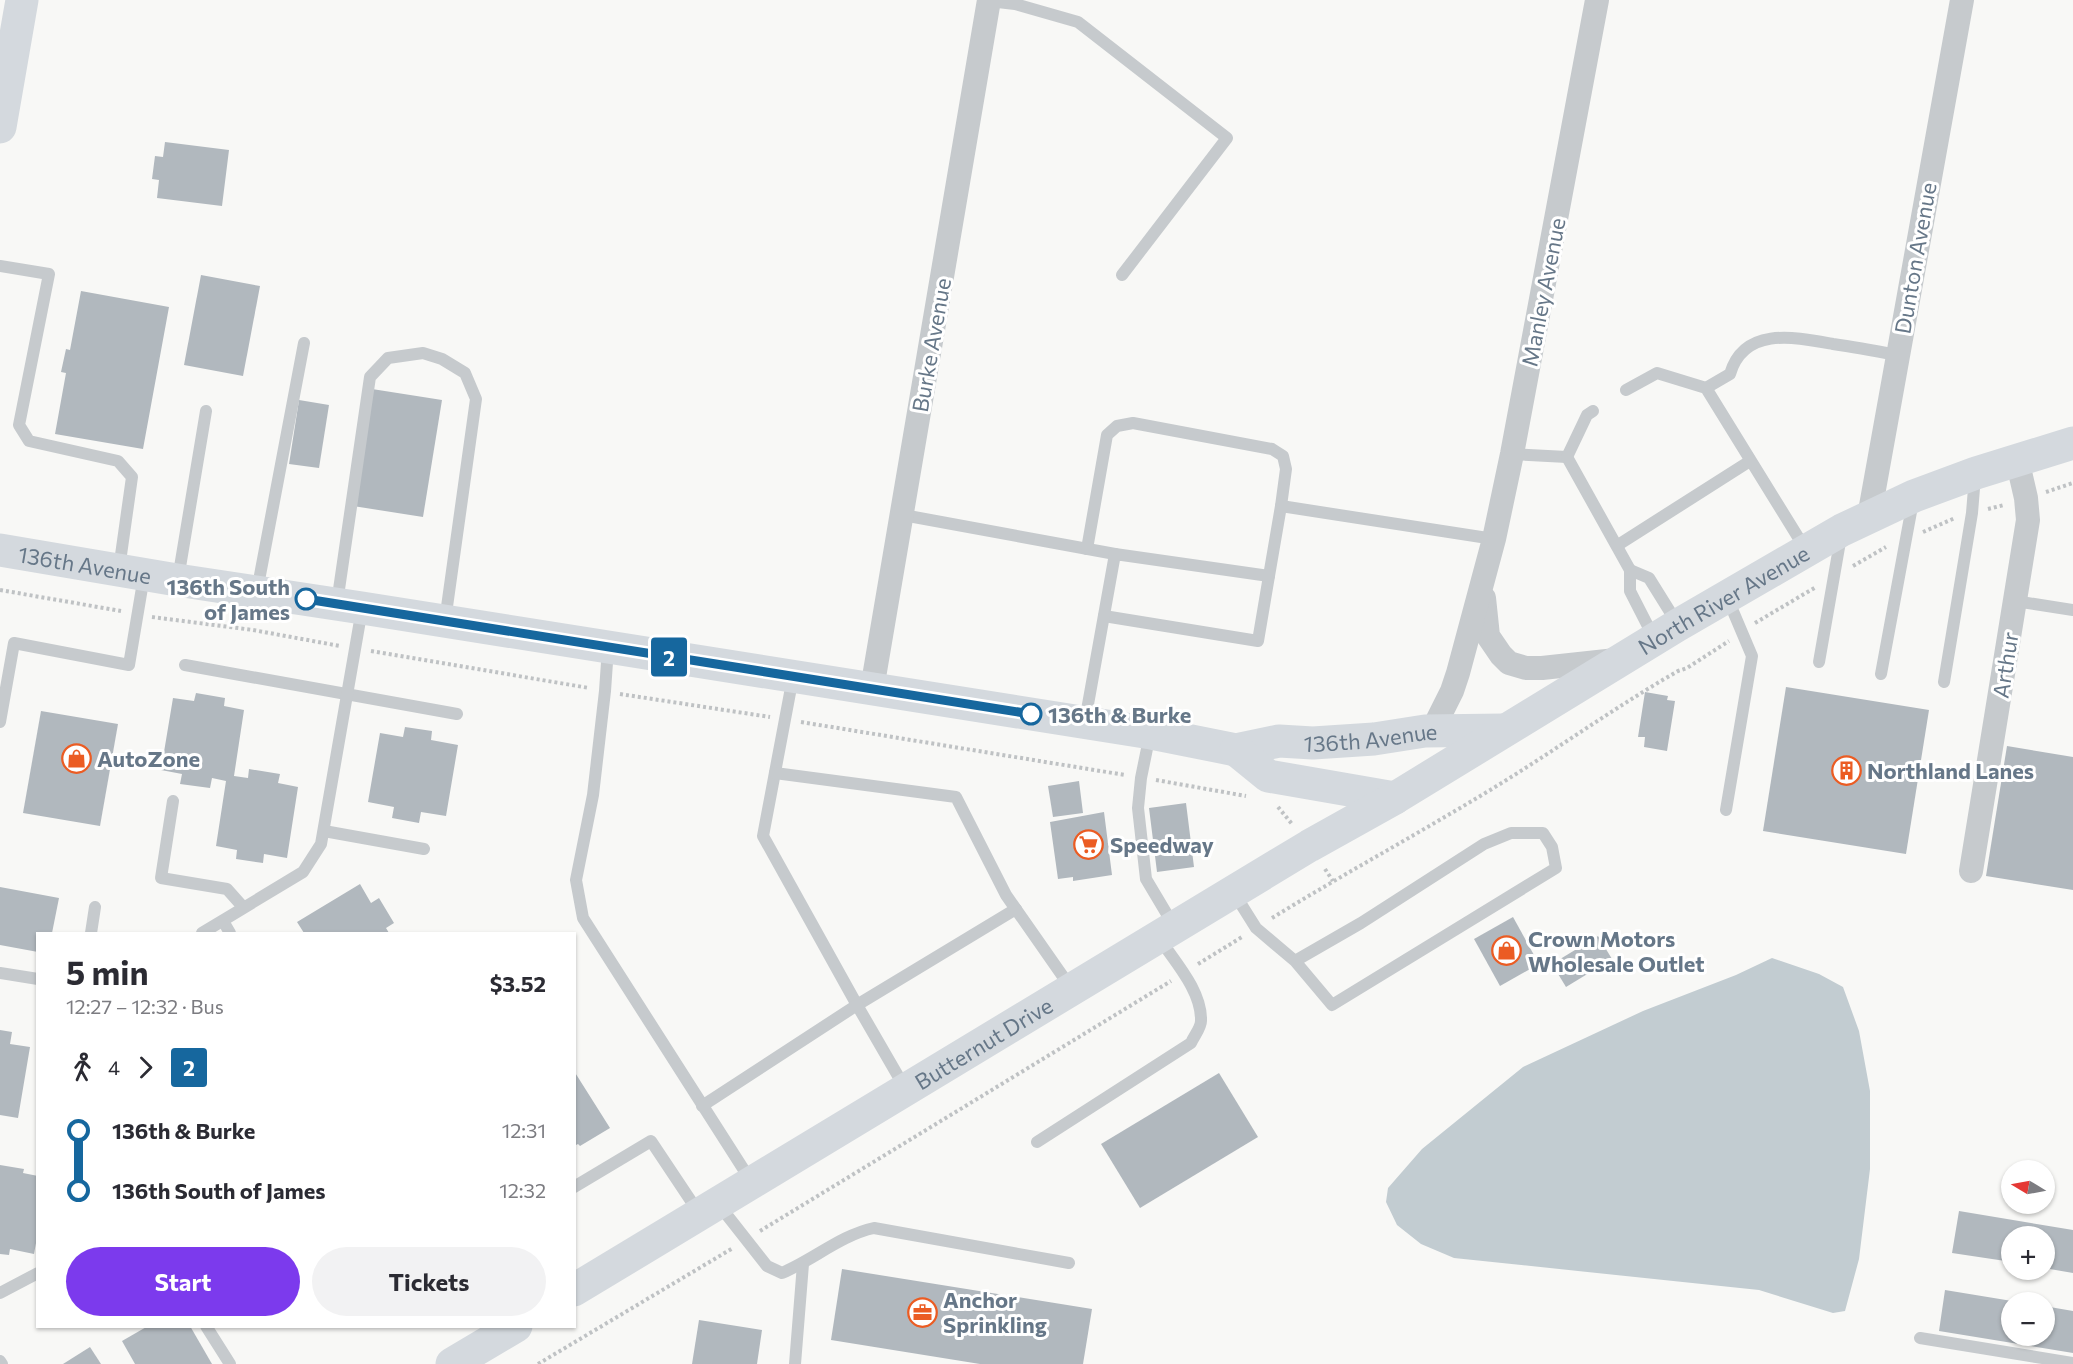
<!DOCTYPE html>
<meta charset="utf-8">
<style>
:root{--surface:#fff;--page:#f2f2f3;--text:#2b2b33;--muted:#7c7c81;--accent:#7c3aed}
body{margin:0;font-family:Commissioner,sans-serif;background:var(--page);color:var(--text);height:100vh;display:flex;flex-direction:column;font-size:22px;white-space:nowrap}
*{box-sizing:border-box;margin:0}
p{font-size:20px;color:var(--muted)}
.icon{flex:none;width:33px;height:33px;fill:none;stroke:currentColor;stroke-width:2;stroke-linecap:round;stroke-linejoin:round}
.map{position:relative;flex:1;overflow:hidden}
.panel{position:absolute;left:36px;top:932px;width:540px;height:396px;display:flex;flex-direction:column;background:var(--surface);border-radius:0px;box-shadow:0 2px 4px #0004}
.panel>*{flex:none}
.badge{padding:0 12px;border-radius:4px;font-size:21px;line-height:39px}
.needle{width:39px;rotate:280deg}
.tools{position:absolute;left:2001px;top:1160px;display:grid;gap:12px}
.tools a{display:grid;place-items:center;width:54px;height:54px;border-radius:50%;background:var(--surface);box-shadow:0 2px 4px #0004;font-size:30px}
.map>.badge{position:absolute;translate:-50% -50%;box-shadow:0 0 0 3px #fff}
.legs{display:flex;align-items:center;gap:9px;height:66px;padding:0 30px;font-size:20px}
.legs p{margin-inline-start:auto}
.headline{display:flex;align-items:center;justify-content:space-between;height:102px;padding:0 30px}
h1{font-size:33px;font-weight:700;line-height:45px}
.button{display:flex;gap:12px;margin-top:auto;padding:12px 30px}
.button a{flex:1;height:69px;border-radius:36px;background:var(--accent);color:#fff;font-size:24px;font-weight:700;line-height:69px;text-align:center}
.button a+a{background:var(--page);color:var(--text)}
ul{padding:0 30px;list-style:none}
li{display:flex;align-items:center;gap:21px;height:60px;font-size:22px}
li i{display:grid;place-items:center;width:9px;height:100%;margin:0 8px;background:currentColor}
li i::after{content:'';width:15px;height:15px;margin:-8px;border:4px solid;border-radius:50%;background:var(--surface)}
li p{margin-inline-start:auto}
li:first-child i{background:linear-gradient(#0000 50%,currentColor 0)}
li:last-child i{background:linear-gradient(currentColor 50%,#0000 0)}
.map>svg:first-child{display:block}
</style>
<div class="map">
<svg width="2073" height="1364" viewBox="0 0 2073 1364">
<rect width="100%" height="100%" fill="#f8f8f6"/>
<!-- water -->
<polygon fill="#c2ccd1" points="1772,958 1819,974 1843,987 1859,1031 1870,1091 1870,1169 1859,1259 1845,1311 1833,1313 1759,1290 1454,1258 1421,1244 1397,1225 1386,1202 1388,1188 1422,1149 1523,1067 1643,1011 1736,975"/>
<!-- building -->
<g fill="#b1b8be">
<polygon points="165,142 229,150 222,206 157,198 159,180 152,179 155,156 163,157"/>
<polygon points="201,275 260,286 243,376 184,365"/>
<polygon points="81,291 169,307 143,449 55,434 66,373 61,372 66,349 70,350"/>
<polygon points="372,389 442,400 423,517 353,506"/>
<polygon points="299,400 329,405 319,468 289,464"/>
<polygon points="1786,687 1929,710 1906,854 1763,831"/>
<polygon points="1645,692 1668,696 1667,700 1675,701 1667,751 1644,747 1645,737 1638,737"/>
<polygon points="196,693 225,698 224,706 244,710 234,776 248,778 249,769 280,774 278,783 298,787 287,858 264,854 263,863 236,859 237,850 216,846 226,781 212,778 210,788 180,784 182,774 161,770 173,698 194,701"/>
<polygon points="41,711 118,724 100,826 23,813"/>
<polygon points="405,727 432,731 431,740 458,745 446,816 421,812 419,823 392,818 394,807 368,802 380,733 403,737"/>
<polygon points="2007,746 2073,757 2073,890 1986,876"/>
<polygon points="1079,781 1083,813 1053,817 1048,786"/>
<polygon points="1186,803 1194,867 1157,872 1149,808"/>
<polygon points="1104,812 1112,875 1073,881 1073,877 1058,879 1050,822"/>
<polygon points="360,884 371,903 379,898 394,923 386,928 389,933 304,933 297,922"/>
<polygon points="0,887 59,898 52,933 38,933 38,952 0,945"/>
<polygon points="1513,917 1539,964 1500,986 1474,939"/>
<polygon points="1598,936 1612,959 1566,987 1552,964"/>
<polygon points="0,1030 12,1032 10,1044 30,1047 18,1118 0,1115"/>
<polygon points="574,1071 610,1128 580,1146 578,1144 574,1146"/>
<polygon points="1219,1073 1258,1137 1140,1208 1101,1144"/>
<polygon points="0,1165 24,1169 23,1173 38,1176 38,1232 34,1254 10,1249 9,1255 0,1254"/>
<polygon points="1959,1211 2073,1230 2073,1273 2044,1268 2044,1236 2012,1236 2012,1262 1952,1253"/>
<polygon points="842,1269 1092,1309 1083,1364 980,1364 831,1340"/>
<polygon points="1945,1290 2012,1301 2012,1335 2044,1335 2044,1306 2073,1311 2073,1353 1939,1331"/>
<polygon points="699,1320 762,1330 757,1364 692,1364"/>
<polygon points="148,1326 190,1326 212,1364 135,1364 122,1341"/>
<polygon points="90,1347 101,1364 63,1364"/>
</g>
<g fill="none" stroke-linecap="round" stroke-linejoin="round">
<!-- path -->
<g stroke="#bfc2c4" stroke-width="4" stroke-dasharray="3 3" stroke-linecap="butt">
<polyline points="2046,492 2073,483"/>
<polyline points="1988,509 2004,505"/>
<polyline points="1923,532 1955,518"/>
<polyline points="1853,566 1886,547"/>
<polyline points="0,590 121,611"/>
<polyline points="152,617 253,630 340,646"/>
<polyline points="1755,623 1816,587"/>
<polyline points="371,651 589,688"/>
<polyline points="620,694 770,717"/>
<polyline points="801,722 1125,775"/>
<polyline points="1156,780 1246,796"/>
<polyline points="1278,807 1292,824"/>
<polyline points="1325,869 1333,881"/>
<path d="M1272,918C1347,872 1425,830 1500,784C1560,747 1617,706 1678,671L1687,668L1729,641"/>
<polyline points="1198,964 1242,937"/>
<polyline points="760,1231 1171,981"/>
<polyline points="538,1364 733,1248"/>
</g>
<!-- lane -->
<g stroke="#c6cacd" stroke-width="12">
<polyline points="989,1 1015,4 1078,22 1227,138 1122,275"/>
<polyline points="0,266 49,274 19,425 29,441 118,461 132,477 119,569"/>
<path d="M1706,388L1730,374C1744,326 1795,337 1833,344C1854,347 1876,351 1897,355"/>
<polyline points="1626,390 1657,373 1706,388 1806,550"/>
<polyline points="1512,454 1567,457"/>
<polyline points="1567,457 1630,570 1630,591 1654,638"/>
<polyline points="1567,457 1587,415 1593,411"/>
<polyline points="903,515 1115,554"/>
<polyline points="1618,545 1750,461"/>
<polyline points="1087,549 1107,435 1117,426 1133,423 1272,449 1283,456 1286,469 1281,506"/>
<polyline points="1630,570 1649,578 1677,623"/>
<polyline points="178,579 206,411"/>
<polyline points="257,591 304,343"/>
<polyline points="2015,601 2073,610"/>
<polyline points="337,603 370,377 388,358 423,353 442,359 465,373 476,399 445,621"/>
<polyline points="1104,616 1258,641 1269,576"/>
<polyline points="608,648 605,691 593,795 576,880 583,918 751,1181"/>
<polyline points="1819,662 1841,536"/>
<polyline points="185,665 457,714"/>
<polyline points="1881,674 1913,501"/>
<polyline points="793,677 763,836 857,1005 1016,909"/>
<polyline points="1944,682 1972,513 1975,476"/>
<polyline points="1085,721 1115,554 1269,576 1281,506 1494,539"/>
<polyline points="0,722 14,643 129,665 144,576"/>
<polyline points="1150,734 1141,778 1138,808 1146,879 1174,926"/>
<polyline points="775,773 956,797 1006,895 1071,988"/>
<polyline points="173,801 161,878 227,889 243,907"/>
<polyline points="1726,810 1752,656 1727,597"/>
<polyline points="324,831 424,849"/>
<polyline points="1234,893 1256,928 1295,961 1332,1005 1556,868 1552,847 1543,833 1511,833 1484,844 1361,923 1295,961"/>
<polyline points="223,921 230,933"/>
<polyline points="91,933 95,907"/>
<polyline points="202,933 303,872 321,844 362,609"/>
<polyline points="0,973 38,979"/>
<polyline points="702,1106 857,1005 905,1088"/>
<path d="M1037,1142L1191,1043C1194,1036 1201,1028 1201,1021C1202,991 1175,962 1159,938"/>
<polyline points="574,1187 651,1141 699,1213"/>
<path d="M719,1205L767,1266L782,1273C813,1260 841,1235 874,1228L1069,1263"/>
<polyline points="0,1293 38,1273"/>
<polyline points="206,1326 230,1364"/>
<polyline points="1920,1338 2073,1363"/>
<polyline points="0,1361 2,1364"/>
<polyline points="795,1364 803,1264"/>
</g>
<!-- street -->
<g stroke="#c6cacd" stroke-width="24">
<polyline points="1869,517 1962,0"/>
<polyline points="1484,598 1488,636 1501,655 1509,663 1526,668 1542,668 1616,660"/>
<polyline points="872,689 989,0"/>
<polyline points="1432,731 1452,691 1458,673 1494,539 1512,454 1597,0"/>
<polyline points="1971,871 2028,520 2026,498 2017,459"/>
</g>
<!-- secondary -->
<g stroke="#d4d9de" stroke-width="33">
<polyline points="0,127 22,0"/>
<path id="s1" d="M0,550L177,580L362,608L1151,733L1236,750L1279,741L1313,743L1374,739L1425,731L1504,730"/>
<polyline points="1236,750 1268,776 1395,798"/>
<path id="s2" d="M574,1290L1309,846L1395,798L1678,625L1842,530L1914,496L1976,473L2073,443"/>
<polyline points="452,1364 516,1326"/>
</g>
</g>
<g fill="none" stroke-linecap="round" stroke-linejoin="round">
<defs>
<polyline id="line-1" points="306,599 1031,714"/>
</defs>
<!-- line-1 casing -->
<use href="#line-1" stroke="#fff" stroke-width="14"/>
<!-- line-1 -->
<use href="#line-1" stroke="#16679e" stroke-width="9"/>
</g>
<!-- icons -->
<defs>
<symbol id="shop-ring" viewBox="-11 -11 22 22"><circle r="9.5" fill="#fff" stroke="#eb5c23" stroke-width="1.5"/><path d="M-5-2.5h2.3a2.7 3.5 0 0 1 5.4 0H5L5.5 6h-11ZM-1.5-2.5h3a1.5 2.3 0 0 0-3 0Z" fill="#eb5c23"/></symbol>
<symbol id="building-ring" viewBox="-11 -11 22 22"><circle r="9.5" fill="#fff" stroke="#eb5c23" stroke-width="1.5"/><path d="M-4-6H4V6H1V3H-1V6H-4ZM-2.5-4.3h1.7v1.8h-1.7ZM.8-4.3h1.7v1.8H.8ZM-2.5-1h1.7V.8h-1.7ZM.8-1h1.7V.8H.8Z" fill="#eb5c23"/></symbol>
<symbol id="supermarket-ring" viewBox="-11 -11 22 22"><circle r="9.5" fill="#fff" stroke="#eb5c23" stroke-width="1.5"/><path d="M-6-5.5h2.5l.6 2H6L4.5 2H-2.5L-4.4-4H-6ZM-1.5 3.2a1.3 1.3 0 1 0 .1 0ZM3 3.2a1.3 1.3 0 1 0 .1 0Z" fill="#eb5c23"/></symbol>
<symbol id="office-ring" viewBox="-11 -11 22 22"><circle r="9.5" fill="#fff" stroke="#eb5c23" stroke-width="1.5"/><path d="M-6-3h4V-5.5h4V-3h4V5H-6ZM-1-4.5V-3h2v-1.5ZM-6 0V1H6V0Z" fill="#eb5c23"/></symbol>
</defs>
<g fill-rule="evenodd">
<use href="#shop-ring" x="60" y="742" width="33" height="33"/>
<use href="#building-ring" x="1830" y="754" width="33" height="33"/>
<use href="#supermarket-ring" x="1072" y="828" width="33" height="33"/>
<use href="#shop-ring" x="1490" y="934" width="33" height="33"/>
<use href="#office-ring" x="906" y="1296" width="33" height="33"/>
</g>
<!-- markers -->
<g fill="#fff" stroke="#16679e" stroke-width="3">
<circle cx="306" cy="599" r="10"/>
<circle cx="1031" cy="714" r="10"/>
</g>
<g text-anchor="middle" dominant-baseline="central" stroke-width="6" stroke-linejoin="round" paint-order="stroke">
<!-- street labels -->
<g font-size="22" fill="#678" stroke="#fff">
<text transform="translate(1915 258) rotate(-80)">Dunton Avenue</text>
<text transform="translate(1543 292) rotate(-79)">Manley Avenue</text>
<text transform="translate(931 345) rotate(-80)">Burke Avenue</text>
<text stroke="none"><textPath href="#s1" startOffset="86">136th Avenue</textPath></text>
<text stroke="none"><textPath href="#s2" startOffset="1341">North River Avenue</textPath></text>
<text transform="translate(2005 665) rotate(-81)">Arthur</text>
<text stroke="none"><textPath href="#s1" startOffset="1388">136th Avenue</textPath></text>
<text stroke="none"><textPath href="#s2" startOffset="478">Butternut Drive</textPath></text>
</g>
<!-- stop labels -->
<g font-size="22" font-weight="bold" fill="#678" stroke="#fff" text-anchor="end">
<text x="290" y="586">136th South<tspan x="290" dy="25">of James</tspan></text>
<text x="1048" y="714" text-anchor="start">136th &amp; Burke</text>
</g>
<!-- poi labels -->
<g font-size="22" font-weight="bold" fill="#678" stroke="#fff" text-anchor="start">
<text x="97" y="758">AutoZone</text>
<text x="1867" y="770">Northland Lanes</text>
<text x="1110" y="844">Speedway</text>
<text x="1528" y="938">Crown Motors<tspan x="1528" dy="25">Wholesale Outlet</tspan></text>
<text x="943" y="1299">Anchor<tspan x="943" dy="25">Sprinkling</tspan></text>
</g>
</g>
</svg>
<div class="tools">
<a><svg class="needle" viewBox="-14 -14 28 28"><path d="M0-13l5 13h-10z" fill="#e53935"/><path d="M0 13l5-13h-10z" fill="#7c7c81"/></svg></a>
<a>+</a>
<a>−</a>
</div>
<b class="badge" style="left:669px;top:657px;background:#16679e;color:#fff">2</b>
<section class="panel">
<div class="headline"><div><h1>5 min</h1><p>12:27 – 12:32 · Bus</p></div><b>$3.52</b></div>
<div class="legs"><svg class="icon" aria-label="walk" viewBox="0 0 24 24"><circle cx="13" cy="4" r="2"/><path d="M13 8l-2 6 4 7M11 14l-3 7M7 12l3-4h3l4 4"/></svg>4<svg class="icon" aria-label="forward" viewBox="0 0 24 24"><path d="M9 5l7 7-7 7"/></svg><b class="badge" style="background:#16679e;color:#fff">2</b></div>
<ul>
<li><i style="color:#16679e"></i><b>136th &amp; Burke</b><p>12:31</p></li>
<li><i style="color:#16679e"></i><b>136th South of James</b><p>12:32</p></li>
</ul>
<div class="button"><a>Start</a><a>Tickets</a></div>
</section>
</div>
